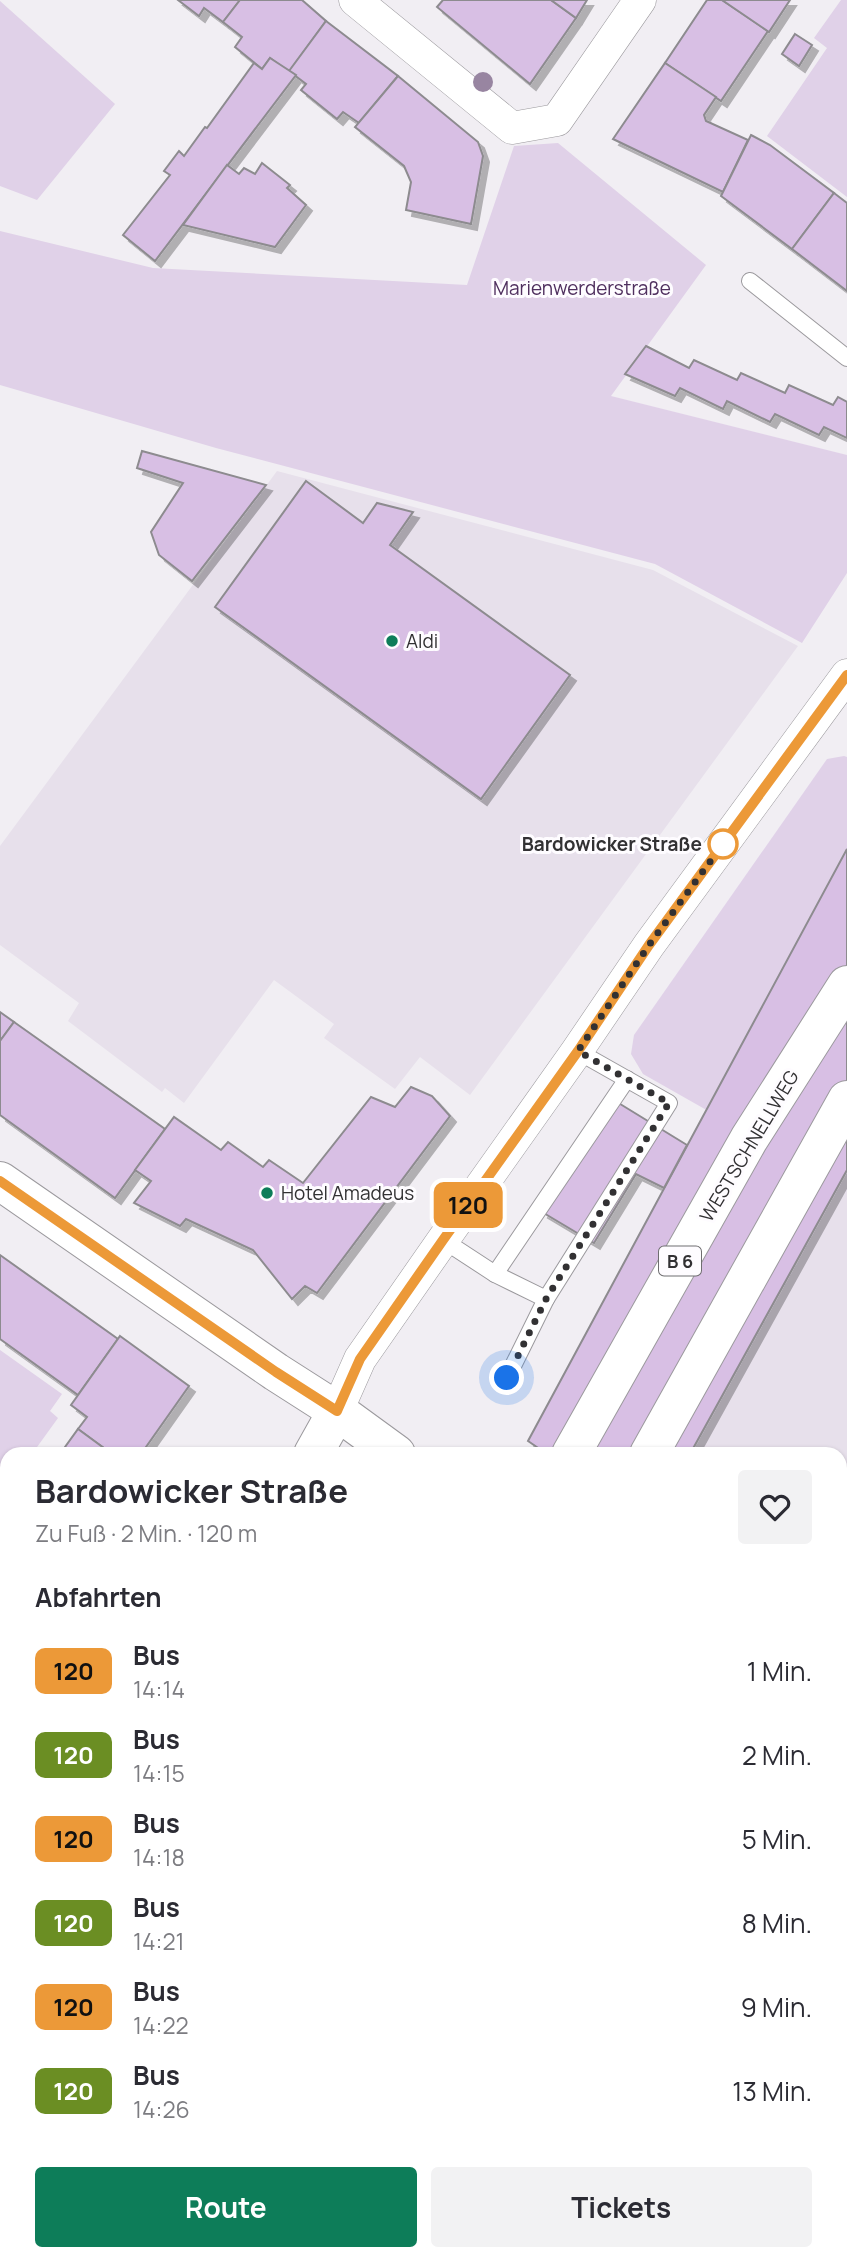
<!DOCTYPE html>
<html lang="de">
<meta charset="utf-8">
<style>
:root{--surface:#fff;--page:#f2f2f3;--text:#2b2b33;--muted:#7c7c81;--accent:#0d7d59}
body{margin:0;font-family:Manrope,sans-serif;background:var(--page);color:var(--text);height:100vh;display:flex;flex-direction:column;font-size:26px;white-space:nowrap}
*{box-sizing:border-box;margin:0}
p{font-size:23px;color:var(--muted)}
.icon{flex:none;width:38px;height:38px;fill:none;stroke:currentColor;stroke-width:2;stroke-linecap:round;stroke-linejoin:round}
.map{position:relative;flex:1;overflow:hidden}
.panel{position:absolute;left:0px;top:1447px;width:847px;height:814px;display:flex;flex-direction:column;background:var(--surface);border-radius:21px 21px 0 0;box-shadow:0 2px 5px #0004}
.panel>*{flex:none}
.badge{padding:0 14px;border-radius:10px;font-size:24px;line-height:46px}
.you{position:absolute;width:35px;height:35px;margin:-18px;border:5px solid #fff;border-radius:50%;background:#1a73e8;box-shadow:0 0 0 10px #1a73e833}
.map>.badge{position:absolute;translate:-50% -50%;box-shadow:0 0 0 4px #fff}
h2{padding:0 35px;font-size:26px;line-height:63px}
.round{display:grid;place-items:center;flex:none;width:74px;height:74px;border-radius:7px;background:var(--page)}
.summary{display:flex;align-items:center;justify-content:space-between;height:119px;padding:0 35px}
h1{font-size:33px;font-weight:700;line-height:52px}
.action{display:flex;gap:14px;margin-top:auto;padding:14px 35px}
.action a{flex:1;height:80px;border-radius:7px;background:var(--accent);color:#fff;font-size:28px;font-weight:700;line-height:80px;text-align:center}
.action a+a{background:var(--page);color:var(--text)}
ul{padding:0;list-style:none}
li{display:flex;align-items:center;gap:21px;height:84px;padding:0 35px}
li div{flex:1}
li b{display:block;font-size:26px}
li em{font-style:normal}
li .badge{min-width:77px;font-weight:700;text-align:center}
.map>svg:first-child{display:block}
</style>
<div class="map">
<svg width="847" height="2260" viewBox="0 0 847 2260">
<defs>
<filter id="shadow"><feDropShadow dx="6" dy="6" stdDeviation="0" flood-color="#0004"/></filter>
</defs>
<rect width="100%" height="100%" fill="#f1eef3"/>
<!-- built -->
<g fill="#e7e0eb">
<polygon points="277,471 653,570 798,646 470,1095 420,1057 395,1089 324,1038 334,1024 274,980 184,1103 165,1088 162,1092 68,1021 79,1003 0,945 0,846"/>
<polygon points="847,1169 847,1574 840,1584 840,1454 690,1454"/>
</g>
<!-- green -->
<g fill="#e0d1e8">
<polygon points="841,0 847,0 847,197 767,136 827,48 814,38"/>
<polygon points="0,1 115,104 37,200 0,186"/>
<polygon points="558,143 706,265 611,396 847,455 847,573 802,643 655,564 216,448 0,385 0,231 153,268 467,285 514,146"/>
<polygon points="844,756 847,757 847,869 710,1112 643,1074 631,1054 634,1035 827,759"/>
<polygon points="0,1350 62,1394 50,1411 58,1418 32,1454 7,1454 7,1490 0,1500"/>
<polygon points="7,1833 7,2254 92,2254 83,2260 0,2260 0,1841"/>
<polygon points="847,1975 847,2260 707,2260 710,2254 840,2254 840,1989"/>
<polygon points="244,2254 657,2254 654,2260 243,2260"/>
</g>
<!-- building -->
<g fill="#d8bfe4" stroke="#8d8b8f" stroke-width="2" filter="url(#shadow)">
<polygon points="178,0 240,0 223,22 204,8 199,16"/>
<polygon points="240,0 302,0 326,21 289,72 270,58 262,69 235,47 242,37 223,22"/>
<polygon points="443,0 551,0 576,18 530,84 437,7"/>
<polygon points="551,0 587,0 576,18"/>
<polygon points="707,0 722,0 768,31 721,101 665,63"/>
<polygon points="722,0 790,0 769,32"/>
<polygon points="326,21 398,76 359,123 343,112 337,119 301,90 306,84 289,71"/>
<polygon points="795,34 812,45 799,66 782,54"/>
<polygon points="270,58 296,75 155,261 123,235 170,175 164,171 179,151 184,156 205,127 207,128 254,63 262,69"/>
<polygon points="665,63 716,97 704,115 706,121 748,140 723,192 613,139"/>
<polygon points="398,76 478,142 483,156 471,224 406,210 411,182 404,166 355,127"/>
<polygon points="751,135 770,145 834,193 792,249 721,196"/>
<polygon points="262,163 290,185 287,188 306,205 275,247 183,225 227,165 239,174 244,168 255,174"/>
<polygon points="834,193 847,203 847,291 792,249"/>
<polygon points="646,346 689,368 694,360 737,380 741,373 785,393 789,385 833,405 838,397 847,402 847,438 824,427 819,435 775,414 770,422 727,401 723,409 680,388 675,396 625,374"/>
<polygon points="142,451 266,485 192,581 159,555 151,532 183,483 137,468"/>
<polygon points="306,481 363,523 377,503 413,512 390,545 570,675 481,799 215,607"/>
<polygon points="847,849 847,1170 690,1454 547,1454 528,1441"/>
<polygon points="0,1012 14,1022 0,1041"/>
<polygon points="14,1022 165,1129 115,1198 0,1115 0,1041"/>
<polygon points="411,1087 432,1096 450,1116 317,1293 305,1286 292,1299 253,1250 186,1219 180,1226 134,1203 151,1181 135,1170 174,1117 221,1150 228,1142 263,1167 269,1160 303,1183 371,1097 395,1107"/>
<polygon points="612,1099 687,1145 664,1188 636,1174 594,1243 542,1212"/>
<polygon points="0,1255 118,1339 78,1395 0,1339"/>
<polygon points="120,1336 189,1386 141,1454 112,1454 78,1429 87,1417 71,1405"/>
<polygon points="78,1429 112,1454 60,1454"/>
<polygon points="7,1529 7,1552 0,1547 0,1539"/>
<polygon points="0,1547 7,1552 7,1631 3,1637 0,1635"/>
<polygon points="840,1597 847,1602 847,1685 840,1680"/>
</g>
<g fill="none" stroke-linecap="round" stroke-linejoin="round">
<defs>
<g id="lane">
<polyline points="750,281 847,358"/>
<polyline points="443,1240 495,1274 546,1299 669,1103 577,1051"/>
<polyline points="495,1274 627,1079"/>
<polyline points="507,1378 546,1299"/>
</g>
<g id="street">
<polyline points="355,0 512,128 557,120 640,0"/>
<polyline points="337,1411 360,1359 443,1240 577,1051 649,945 847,675"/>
<polyline points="0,1706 7,1696"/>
</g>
<g id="secondary">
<polyline points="0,1181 276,1372 337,1411 396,1454"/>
<polyline points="840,1765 847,1770"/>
</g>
<g id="highway">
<polyline points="313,1454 337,1411"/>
<polyline points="571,1454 749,1139 847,985"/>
<polyline points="649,1454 847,1100"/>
<polyline points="0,1865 7,1858"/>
<polyline points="840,1924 847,1911"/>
<polyline points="94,2260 99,2254"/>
<polyline points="136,2260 139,2254"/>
<polyline points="200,2260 204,2254"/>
<polyline points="242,2260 244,2254"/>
<polyline points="654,2260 657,2254"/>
</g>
</defs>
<!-- lane casing -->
<use href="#lane" stroke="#9b999d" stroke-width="18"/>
<!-- street casing -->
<use href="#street" stroke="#9b999d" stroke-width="33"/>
<!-- secondary casing -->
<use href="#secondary" stroke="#9b999d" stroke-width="40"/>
<!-- highway casing -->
<use href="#highway" stroke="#9b999d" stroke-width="40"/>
<!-- lane -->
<use href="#lane" stroke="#fff" stroke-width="16"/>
<!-- street -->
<use href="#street" stroke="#fff" stroke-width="32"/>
<!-- secondary -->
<use href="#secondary" stroke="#fff" stroke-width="38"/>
<!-- highway -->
<use href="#highway" stroke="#fff" stroke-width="38"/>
</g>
<!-- trees -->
<circle fill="#9885a1" cx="483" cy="82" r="10"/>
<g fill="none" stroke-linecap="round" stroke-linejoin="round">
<defs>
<polyline id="line" points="0,1181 276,1372 337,1411 360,1359 443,1240 578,1051 649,945 847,675"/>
</defs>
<!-- line casing -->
<use href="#line" stroke="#fff" stroke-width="16"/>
<!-- line -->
<use href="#line" stroke="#ec9938" stroke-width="10"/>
<!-- walk -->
<polyline stroke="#323133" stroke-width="7" stroke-dasharray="0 12.6" points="507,1378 546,1299 669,1103 578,1051 649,945 723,844"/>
</g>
<!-- markers -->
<g fill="#0d7d59" stroke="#fefcff" stroke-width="2.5">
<circle cx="392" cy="641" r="7"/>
<circle cx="267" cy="1193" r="7"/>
</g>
<circle fill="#fff" stroke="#ec9938" stroke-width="3.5" cx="723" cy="844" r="14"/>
<g text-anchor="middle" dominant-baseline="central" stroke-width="6" stroke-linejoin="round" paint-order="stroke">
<!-- shield labels -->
<rect fill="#fefcff" stroke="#6f6e70" stroke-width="2" x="659" y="1246.5" width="42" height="29" rx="5"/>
<g font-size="18" font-weight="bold" fill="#323133">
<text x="680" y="1261">B 6</text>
</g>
<!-- park labels -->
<g font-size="19" fill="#4f2f5e" stroke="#fefcff">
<text x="582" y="288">Marienwerderstraße</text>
</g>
<!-- poi labels -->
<g font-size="19" fill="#323133" stroke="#fefcff" text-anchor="start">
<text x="406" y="641">Aldi</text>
<text x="281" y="1193">Hotel Amadeus</text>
</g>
<!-- stop labels -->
<g font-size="19" font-weight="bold" fill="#323133" stroke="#fefcff" text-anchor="end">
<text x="702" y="844">Bardowicker Straße</text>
</g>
<!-- street labels -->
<g font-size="19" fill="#323133" stroke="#fefcff">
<text transform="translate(749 1146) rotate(-59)">WESTSCHNELLWEG</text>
</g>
</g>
</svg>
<div class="you" style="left:507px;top:1378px"></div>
<b class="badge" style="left:468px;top:1205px;background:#ec9938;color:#111">120</b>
<section class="panel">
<div class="summary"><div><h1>Bardowicker Straße</h1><p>Zu Fuß · 2 Min. · 120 m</p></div><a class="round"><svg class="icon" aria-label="heart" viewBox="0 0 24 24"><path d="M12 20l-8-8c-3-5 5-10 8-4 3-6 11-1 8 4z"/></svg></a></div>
<h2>Abfahrten</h2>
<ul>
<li><span class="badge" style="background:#ec9938;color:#111">120</span><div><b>Bus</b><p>14:14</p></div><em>1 Min.</em></li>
<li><span class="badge" style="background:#6b8e23;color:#fff">120</span><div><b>Bus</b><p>14:15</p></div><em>2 Min.</em></li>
<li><span class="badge" style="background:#ec9938;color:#111">120</span><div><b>Bus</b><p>14:18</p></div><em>5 Min.</em></li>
<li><span class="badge" style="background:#6b8e23;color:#fff">120</span><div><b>Bus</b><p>14:21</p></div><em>8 Min.</em></li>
<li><span class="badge" style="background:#ec9938;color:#111">120</span><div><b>Bus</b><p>14:22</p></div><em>9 Min.</em></li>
<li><span class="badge" style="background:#6b8e23;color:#fff">120</span><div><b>Bus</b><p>14:26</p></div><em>13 Min.</em></li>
</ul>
<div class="action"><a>Route</a><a>Tickets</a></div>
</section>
</div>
